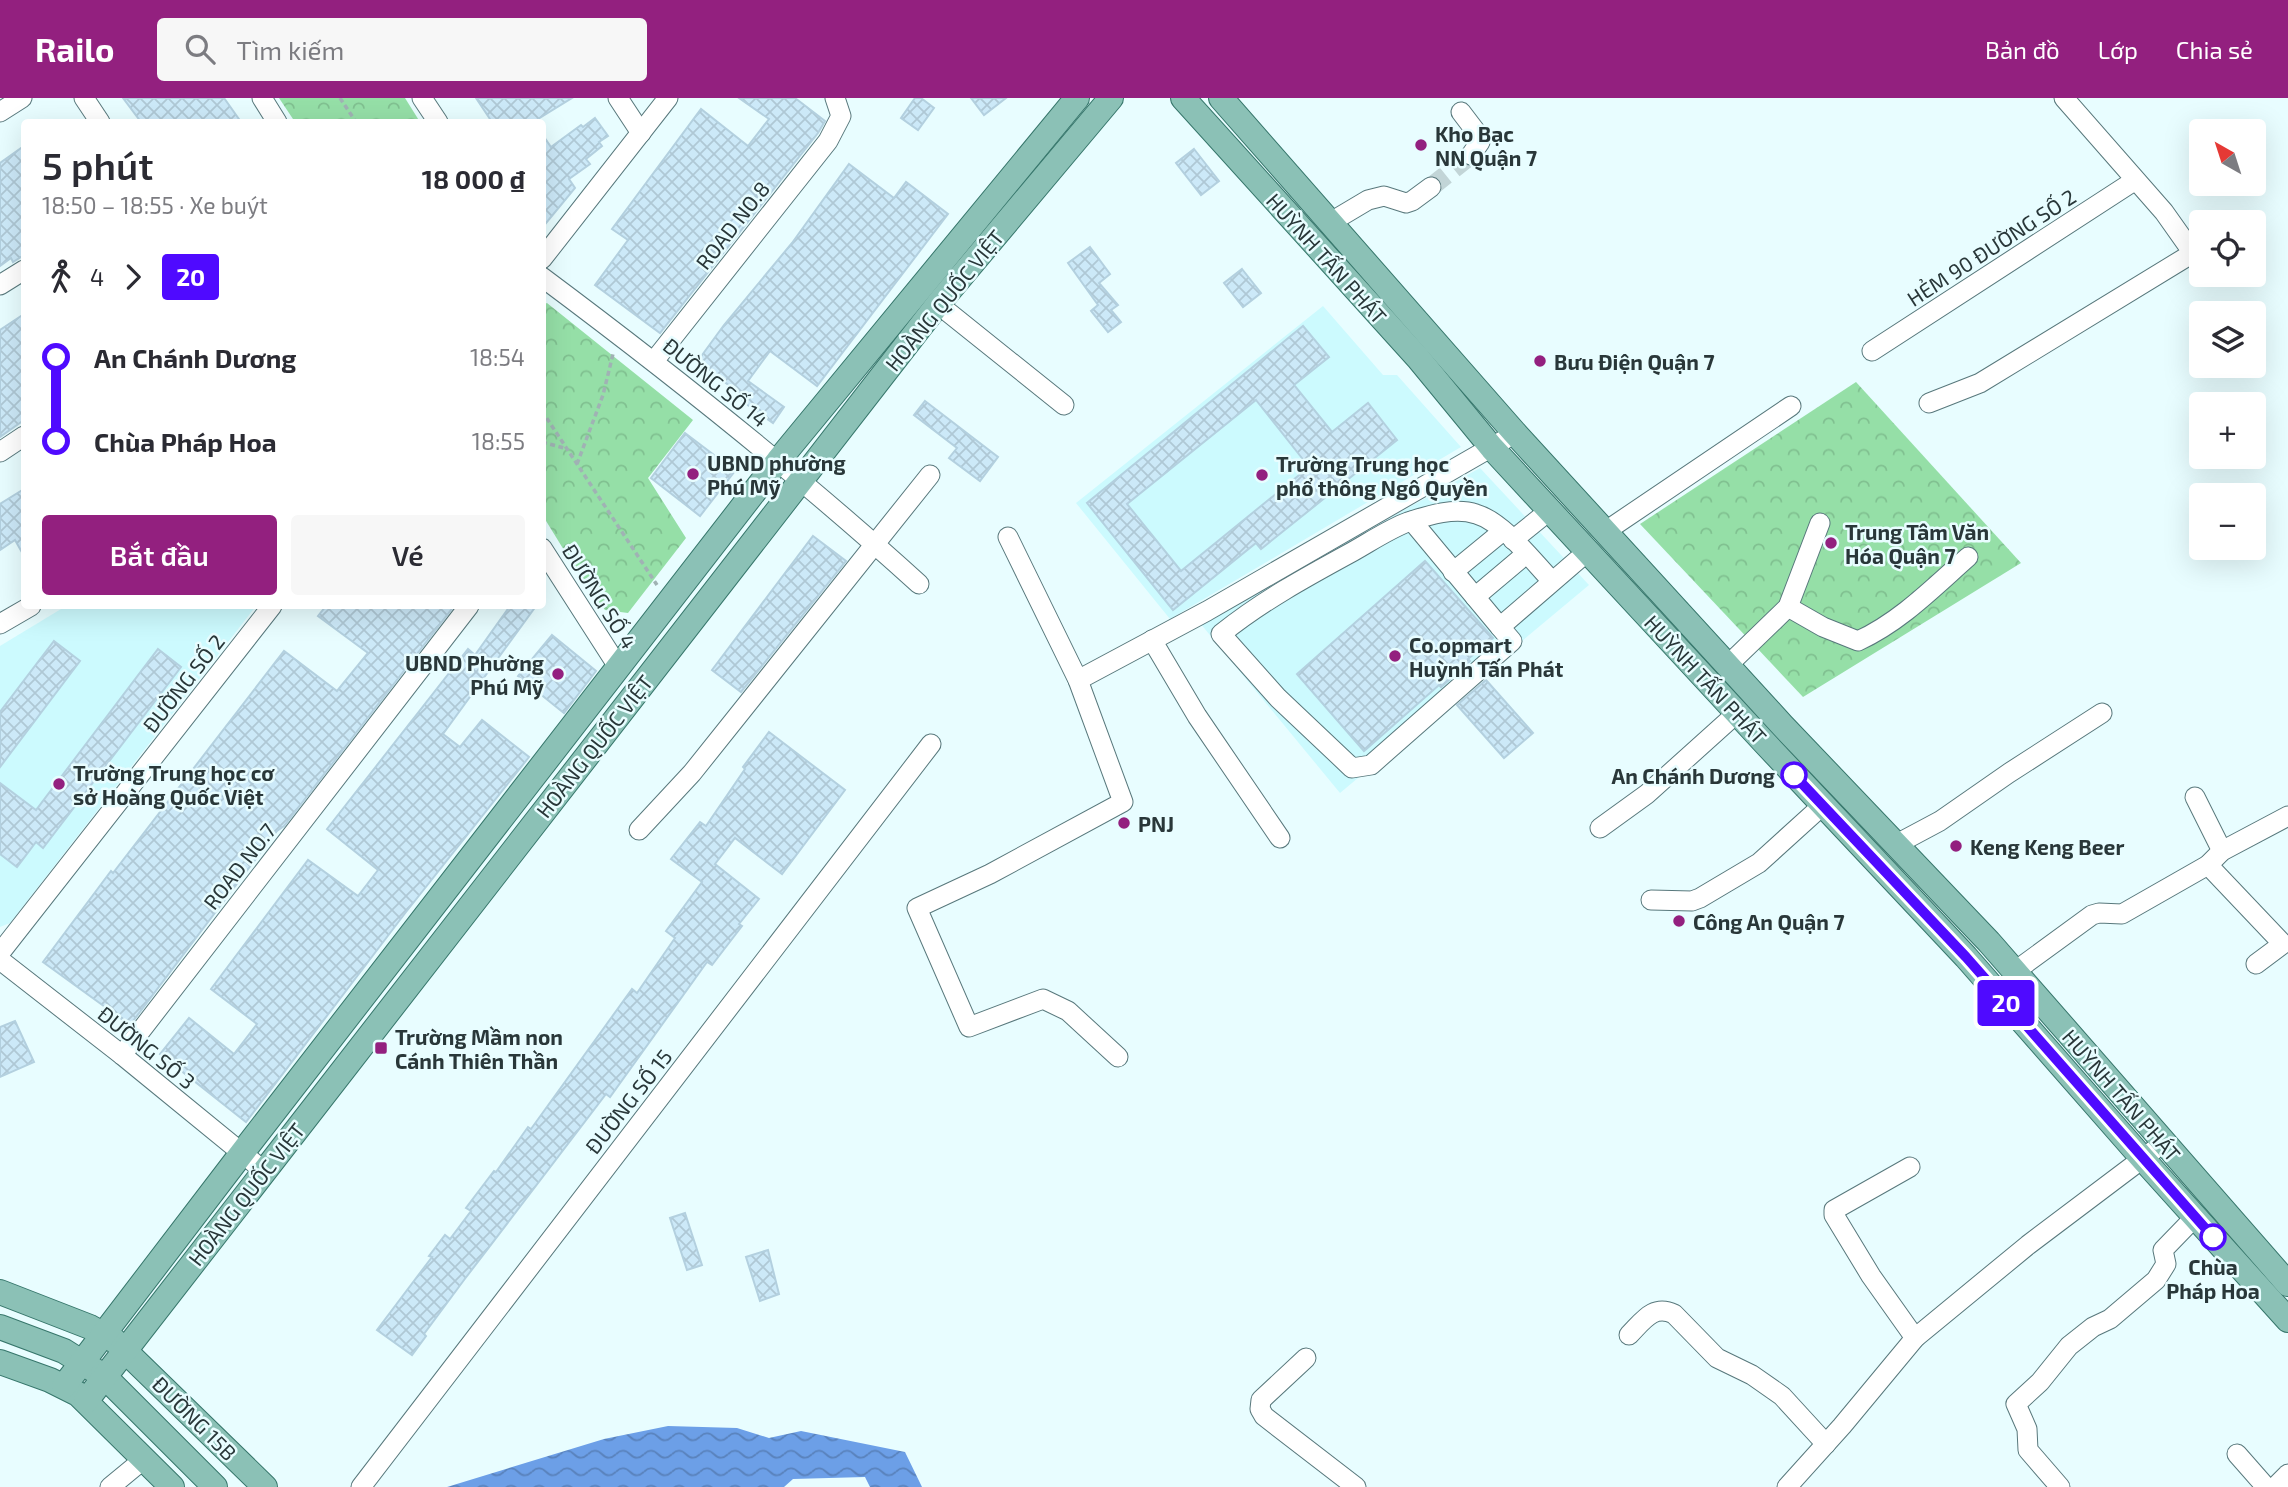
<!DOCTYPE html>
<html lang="vi">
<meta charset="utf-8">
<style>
:root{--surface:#fff;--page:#f7f7f7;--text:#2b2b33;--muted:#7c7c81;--accent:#93207f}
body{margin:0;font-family:"Exo 2",sans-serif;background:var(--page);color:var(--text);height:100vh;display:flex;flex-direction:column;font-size:26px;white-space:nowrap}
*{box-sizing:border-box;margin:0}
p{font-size:23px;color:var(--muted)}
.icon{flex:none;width:38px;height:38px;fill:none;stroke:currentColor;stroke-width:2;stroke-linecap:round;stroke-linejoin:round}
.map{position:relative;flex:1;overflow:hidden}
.sheet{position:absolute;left:21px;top:21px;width:525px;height:490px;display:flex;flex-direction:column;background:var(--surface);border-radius:7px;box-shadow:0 7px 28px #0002}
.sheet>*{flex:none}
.badge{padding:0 14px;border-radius:5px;font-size:24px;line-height:46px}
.needle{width:46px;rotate:321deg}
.buttons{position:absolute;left:2189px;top:21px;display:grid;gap:14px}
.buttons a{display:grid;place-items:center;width:77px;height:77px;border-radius:7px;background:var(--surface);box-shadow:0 7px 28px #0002;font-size:35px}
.map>.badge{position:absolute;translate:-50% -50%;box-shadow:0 0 0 4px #fff}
.legs{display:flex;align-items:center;gap:10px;height:77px;padding:0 21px;font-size:23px}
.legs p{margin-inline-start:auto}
.headline{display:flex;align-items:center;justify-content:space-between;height:119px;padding:0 21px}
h1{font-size:38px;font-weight:600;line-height:52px}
.button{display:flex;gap:14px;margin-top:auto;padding:14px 21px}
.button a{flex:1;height:80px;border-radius:7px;background:var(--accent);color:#fff;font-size:28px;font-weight:600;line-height:80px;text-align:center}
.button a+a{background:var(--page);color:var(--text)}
ul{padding:0 21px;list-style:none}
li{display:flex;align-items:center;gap:24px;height:84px;font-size:26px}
li i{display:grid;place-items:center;width:10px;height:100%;margin:0 9px;background:currentColor}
li i::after{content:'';width:18px;height:18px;margin:-9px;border:5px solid;border-radius:50%;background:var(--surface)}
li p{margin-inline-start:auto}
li:first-child i{background:linear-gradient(#0000 50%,currentColor 0)}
li:last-child i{background:linear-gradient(currentColor 50%,#0000 0)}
header{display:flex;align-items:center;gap:42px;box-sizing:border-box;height:98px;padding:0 35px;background:var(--accent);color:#fff}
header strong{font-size:33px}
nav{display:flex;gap:38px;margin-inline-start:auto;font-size:24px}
.search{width:490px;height:63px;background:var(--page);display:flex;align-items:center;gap:18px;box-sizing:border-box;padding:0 24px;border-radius:7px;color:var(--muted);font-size:26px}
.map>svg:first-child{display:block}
</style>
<header>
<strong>Railo</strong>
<div class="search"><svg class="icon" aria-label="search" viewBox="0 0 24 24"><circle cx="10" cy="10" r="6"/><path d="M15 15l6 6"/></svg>Tìm kiếm</div>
<nav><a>Bản đồ</a><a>Lớp</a><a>Chia sẻ</a></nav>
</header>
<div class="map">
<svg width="2288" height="1389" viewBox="0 0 2288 1389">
<defs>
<pattern id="forest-crowns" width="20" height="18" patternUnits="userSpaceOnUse" patternTransform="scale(1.75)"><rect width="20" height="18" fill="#95dfa7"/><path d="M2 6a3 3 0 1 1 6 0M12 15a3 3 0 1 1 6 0" fill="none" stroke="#80c090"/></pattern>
<pattern id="water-waves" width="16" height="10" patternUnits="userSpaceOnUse" patternTransform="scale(1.75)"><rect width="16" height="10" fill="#6c9fe7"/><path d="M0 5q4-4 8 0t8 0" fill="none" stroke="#5982bc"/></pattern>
<pattern id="building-cross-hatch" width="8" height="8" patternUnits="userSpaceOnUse" patternTransform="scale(1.75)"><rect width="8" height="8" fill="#cce9f8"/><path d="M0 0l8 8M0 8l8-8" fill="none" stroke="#afc8d5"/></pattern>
</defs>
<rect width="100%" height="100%" fill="#e8fdff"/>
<!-- built -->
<g fill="#ccfafe">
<polygon points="1323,208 1383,277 1397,277 1461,349 1170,521 1076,405"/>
<polygon points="1480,370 1589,487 1340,695 1200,525"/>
<polygon points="66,508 256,508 10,825 0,829 0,548"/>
</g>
<!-- forest -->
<g fill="url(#forest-crowns)">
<polygon points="279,0 405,0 420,24 295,24"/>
<polygon points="547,205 693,322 648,380 686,440 628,515 605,512 583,483 543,418 542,207"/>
<polygon points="1856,284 2021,465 1803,599 1640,426"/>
</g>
<!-- water -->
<polygon fill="url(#water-waves)" points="668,1328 737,1330 769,1340 801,1333 905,1354 922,1389 870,1389 865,1379 793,1381 784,1389 447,1389 604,1341"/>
<!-- building -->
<g fill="url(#building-cross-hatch)" stroke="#b3d0df" stroke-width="2" fill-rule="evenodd">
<polygon points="123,0 224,0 241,24 141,24"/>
<polygon points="476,0 572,0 533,24 492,24"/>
<polygon points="739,0 795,0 825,23 818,35 660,235 595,187 628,142 612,131 701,11 748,48 769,21"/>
<polygon points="915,0 921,0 934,10 918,32 901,20"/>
<polygon points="971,0 1006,0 984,17"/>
<polygon points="595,20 608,38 599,44 602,48 586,61 590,66 569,81 575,90 542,130 542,36 551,49 581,27 583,29"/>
<polygon points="24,48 24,157 13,164 11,160 0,168 0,65"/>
<polygon points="1194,51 1219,83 1201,97 1176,65"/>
<polygon points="849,66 894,100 906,84 948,116 817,288 770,253 748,283 784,309 773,325 742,303 745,299 697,264 724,227 792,145"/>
<polygon points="1090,149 1110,176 1099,185 1118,207 1111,212 1121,224 1108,234 1091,213 1098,207 1068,165"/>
<polygon points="1242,171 1261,195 1243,209 1224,185"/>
<polygon points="24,216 24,322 0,339 0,232"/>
<path d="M1303,228L1329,259L1294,287L1332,334L1368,305L1397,342L1261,451L1256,445L1173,512L1087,405ZM1256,302L1309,369L1181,473L1127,406Z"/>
<polygon points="925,303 998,359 980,383 949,360 957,350 914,317"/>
<polygon points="685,335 735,373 700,418 651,380"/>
<polygon points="24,391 24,458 15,442 0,452 0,406"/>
<polygon points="813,438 846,463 741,594 712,572"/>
<polygon points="1425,463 1493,540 1468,561 1470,563 1441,589 1439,587 1364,653 1297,576"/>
<polygon points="326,508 454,508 284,728 277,733 130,927 43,864 111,773 113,775 284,553 337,593 368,555 318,518"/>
<polygon points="510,508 536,508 443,636 460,649 482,622 529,659 406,814 246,1024 160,956 189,920 234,956 257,926 211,891 308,762 358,798 378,772 327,731 468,551 475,557"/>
<polygon points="552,537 596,573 564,615 518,578"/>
<polygon points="54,543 80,563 0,669 0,614"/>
<polygon points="158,551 181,569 43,750 36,744 17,769 0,756 0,685 36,712"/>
<polygon points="1486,582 1533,635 1504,660 1457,607"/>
<polygon points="769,634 845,692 782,776 735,740 715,766 759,801 739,826 742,828 712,867 707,864 610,999 606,996 464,1182 424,1236 426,1238 412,1257 377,1232 432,1159 429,1158 445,1137 450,1141 471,1113 466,1110 494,1073 496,1074 528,1029 531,1031 632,891 637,895 675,840 666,833 702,784 671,761 700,724 706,728 745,671 743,669"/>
<polygon points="15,923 34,964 0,979 0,929"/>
<polygon points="685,1115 702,1167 687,1172 670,1120"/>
<polygon points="768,1152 779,1196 760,1203 746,1159"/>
</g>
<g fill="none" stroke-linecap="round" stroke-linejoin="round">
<!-- minor-tunnel -->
<polyline stroke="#c2d5d7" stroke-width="19" stroke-dasharray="19 10" stroke-linecap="butt" points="1431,89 1471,57"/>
<defs>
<g id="minor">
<polyline points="84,0 100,24"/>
<polyline points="262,0 277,24"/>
<polyline points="422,0 438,24"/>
<polyline points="618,0 641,35"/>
<polyline points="0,14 22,0"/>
<polyline points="1461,14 1480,39 1480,44 1471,57"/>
<polyline points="1331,124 1368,102 1384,98 1406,105 1412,103 1431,89"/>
<polyline points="542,161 668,0"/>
<path d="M542,179C672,276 799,377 919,486"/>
<polyline points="0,187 24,172"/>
<polyline points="938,206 1064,307"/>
<polyline points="1872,253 2134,83"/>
<polyline points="654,263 828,43 841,18 835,0"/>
<polyline points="1929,305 1980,285 2193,155 2164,114 2064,0"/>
<polyline points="0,354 24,338"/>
<polyline points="1412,423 1500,529"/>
<polyline points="1606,433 1791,308"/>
<polyline points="1008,439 1078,582 1123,704 990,776 917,810 969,929 1043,901 1068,913 1118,959"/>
<polyline points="1513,442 1550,412"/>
<polyline points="542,450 619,570"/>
<polyline points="1453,474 1503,433"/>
<path d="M1551,482C1532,462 1503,424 1476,416C1455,409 1429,417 1408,424C1389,431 1370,444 1352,454C1306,479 1262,503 1221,536L1278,600L1352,670L1371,667L1512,543L1500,529L1588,453"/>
<polyline points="1475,499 1526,456"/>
<path d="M1788,509L1823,529L1858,543C1900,524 1934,489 1968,459"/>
<polyline points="0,526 31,508"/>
<polyline points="1152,542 1197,618 1280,740"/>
<polyline points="1728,567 1788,509 1820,425"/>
<polyline points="1078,582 1207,513 1504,342"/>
<polyline points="2195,699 2222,753"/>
<polyline points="1600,730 1647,696 1737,615"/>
<polyline points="639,732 692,675 930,377"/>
<polyline points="1895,747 1940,723 2009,675 2102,615"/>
<polyline points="2208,767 2283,846 2256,866"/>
<polyline points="1651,802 1692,803 1700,800 1759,765 1823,707"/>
<polyline points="0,855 272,508"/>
<polyline points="0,862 122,957 264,1073"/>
<polyline points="2014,874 2092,817 2099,815 2122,816 2208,767 2222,753 2288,718"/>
<polyline points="122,957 469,508"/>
<polyline points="1910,1069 1834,1112 1834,1117 1871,1178 1915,1240"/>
<path d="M1629,1237C1643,1223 1653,1206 1674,1216L1717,1260L1752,1277L1782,1298L1826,1346"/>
<polyline points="1306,1260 1261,1302 1260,1311 1264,1318 1356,1389"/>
<polyline points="2237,1356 2266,1389"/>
<polyline points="110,1389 144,1361"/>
<polyline points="361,1389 931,646"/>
<polyline points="1787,1389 1842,1328 1915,1240 2028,1147 2154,1052"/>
<polyline points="2060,1389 2028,1352 2027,1331 2016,1306 2040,1284 2069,1248 2093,1229 2110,1221 2156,1182 2166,1166 2163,1152 2195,1119"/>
<polyline points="2275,1389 2288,1376"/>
</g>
<g id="major">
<polyline points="1183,0 1418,260 1492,350 1763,643 1966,859 2143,1061 2288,1222"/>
<polyline points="1221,0 1514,334 1782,627 1989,844 2288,1186"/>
<polyline points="0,1194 90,1229 115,1243 265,1389"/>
<polyline points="0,1229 64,1253 105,1279 215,1389"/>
<polyline points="0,1264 50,1282 78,1296 172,1389"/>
<polyline points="64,1288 242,1055 778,363 1077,0"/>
<polyline points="86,1303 938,206 1111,0"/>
</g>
</defs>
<!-- minor casing -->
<use href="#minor" stroke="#58787c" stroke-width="21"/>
<!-- major casing -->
<use href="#major" stroke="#36766b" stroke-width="26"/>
<!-- path -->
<g stroke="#a0b2b4" stroke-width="3.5" stroke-dasharray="5 3.5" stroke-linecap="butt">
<polyline points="340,0 356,24"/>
<polyline points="542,313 657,487"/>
<polyline points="542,344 564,350"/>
<polyline points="577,366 603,297 613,256"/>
</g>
<!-- minor -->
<use href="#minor" stroke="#fff" stroke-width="19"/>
<!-- major -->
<use href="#major" stroke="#8bc1b6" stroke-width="24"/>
</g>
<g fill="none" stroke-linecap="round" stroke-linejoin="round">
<defs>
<polyline id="line-1" points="1794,677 1966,859 2213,1139"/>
</defs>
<!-- line-1 casing -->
<use href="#line-1" stroke="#fff" stroke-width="16"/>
<!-- line-1 -->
<use href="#line-1" stroke="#4f0aff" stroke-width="10"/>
</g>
<!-- markers -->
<g fill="#93207f" stroke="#e8fdff" stroke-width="2.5">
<circle cx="1421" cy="47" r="7"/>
<circle cx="1540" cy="263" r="7"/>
<circle cx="693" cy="376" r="7"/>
<circle cx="1262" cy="377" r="7"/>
<circle cx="1831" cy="445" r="7"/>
<circle cx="1395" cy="558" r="7"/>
<circle cx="558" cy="576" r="7"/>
<circle cx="59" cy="686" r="7"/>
<circle cx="1124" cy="725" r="7"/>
<circle cx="1956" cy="748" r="7"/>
<circle cx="1679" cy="823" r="7"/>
<rect x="374" y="943" width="14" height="14" rx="3.5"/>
</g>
<g fill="#fff" stroke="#4f0aff" stroke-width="3.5">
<circle cx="1794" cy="677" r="12"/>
<circle cx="2213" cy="1139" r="12"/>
</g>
<g text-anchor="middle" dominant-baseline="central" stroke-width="5" stroke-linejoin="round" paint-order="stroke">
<!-- poi labels -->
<g font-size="21" font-weight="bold" fill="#293739" stroke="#e8fdff" text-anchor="start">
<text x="1435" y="35">Kho Bạc<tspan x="1435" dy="24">NN Quận 7</tspan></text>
<text x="1554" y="263">Bưu Điện Quận 7</text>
<text x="707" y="364">UBND phường<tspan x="707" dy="24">Phú Mỹ</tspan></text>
<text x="1276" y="365">Trường Trung học<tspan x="1276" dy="24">phổ thông Ngô Quyền</tspan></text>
<text x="1845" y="433">Trung Tâm Văn<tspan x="1845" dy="24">Hóa Quận 7</tspan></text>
<text x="1409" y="546">Co.opmart<tspan x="1409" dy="24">Huỳnh Tấn Phát</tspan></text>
<text x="544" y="564" text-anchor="end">UBND Phường<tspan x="544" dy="24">Phú Mỹ</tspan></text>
<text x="73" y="674">Trường Trung học cơ<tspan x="73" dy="24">sở Hoàng Quốc Việt</tspan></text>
<text x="1138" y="725">PNJ</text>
<text x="1970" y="748">Keng Keng Beer</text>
<text x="1693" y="823">Công An Quận 7</text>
<text x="395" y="938">Trường Mầm non<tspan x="395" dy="24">Cánh Thiên Thần</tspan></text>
</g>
<!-- street labels -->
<g font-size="21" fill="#293739" stroke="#e8fdff">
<text transform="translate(732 127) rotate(-52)">ROAD NO.8</text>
<text transform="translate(1991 149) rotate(-33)">HẺM 90 ĐƯỜNG SỐ 2</text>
<text transform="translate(1327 160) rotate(48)">HUỲNH TẤN PHÁT</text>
<text transform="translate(944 202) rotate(-51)">HOÀNG QUỐC VIỆT</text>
<text transform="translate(716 284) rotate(39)">ĐƯỜNG SỐ 14</text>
<text transform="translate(600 498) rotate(58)">ĐƯỜNG SỐ 4</text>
<text transform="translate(1706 581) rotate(47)">HUỲNH TẤN PHÁT</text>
<text transform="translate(183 585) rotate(-52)">ĐƯỜNG SỐ 2</text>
<text transform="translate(594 648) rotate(-52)">HOÀNG QUỐC VIỆT</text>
<text transform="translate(239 768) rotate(-52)">ROAD NO.7</text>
<text transform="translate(147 949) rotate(39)">ĐƯỜNG SỐ 3</text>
<text transform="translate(2122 997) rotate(49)">HUỲNH TẤN PHÁT</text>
<text transform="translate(628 1003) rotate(-52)">ĐƯỜNG SỐ 15</text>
<text transform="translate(246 1096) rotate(-52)">HOÀNG QUỐC VIỆT</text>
<text transform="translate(195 1320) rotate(45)">ĐƯỜNG 15B</text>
</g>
<!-- stop labels -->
<g font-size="21" font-weight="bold" fill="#293739" stroke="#e8fdff" text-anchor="end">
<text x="1775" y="677">An Chánh Dương</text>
<text x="2213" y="1168" text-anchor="middle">Chùa<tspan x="2213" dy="24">Pháp Hoa</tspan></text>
</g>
</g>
</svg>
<div class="buttons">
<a><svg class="needle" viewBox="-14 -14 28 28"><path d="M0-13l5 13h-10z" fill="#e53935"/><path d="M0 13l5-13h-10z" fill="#7c7c81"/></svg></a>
<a><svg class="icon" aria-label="locate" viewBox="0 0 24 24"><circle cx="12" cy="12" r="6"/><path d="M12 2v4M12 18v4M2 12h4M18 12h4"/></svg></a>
<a><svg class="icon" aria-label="layers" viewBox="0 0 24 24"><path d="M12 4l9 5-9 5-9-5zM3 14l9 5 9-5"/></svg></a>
<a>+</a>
<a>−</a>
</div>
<b class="badge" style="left:2006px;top:905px;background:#4f0aff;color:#fff">20</b>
<section class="sheet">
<div class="headline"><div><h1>5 phút</h1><p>18:50 – 18:55 · Xe buýt</p></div><b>18 000 ₫</b></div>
<div class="legs"><svg class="icon" aria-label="walk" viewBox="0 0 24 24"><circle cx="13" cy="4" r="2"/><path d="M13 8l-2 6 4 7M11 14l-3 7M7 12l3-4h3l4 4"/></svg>4<svg class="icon" aria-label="forward" viewBox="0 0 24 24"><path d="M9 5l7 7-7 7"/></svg><b class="badge" style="background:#4f0aff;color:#fff">20</b></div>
<ul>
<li><i style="color:#4f0aff"></i><b>An Chánh Dương</b><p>18:54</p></li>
<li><i style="color:#4f0aff"></i><b>Chùa Pháp Hoa</b><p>18:55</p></li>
</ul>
<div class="button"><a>Bắt đầu</a><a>Vé</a></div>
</section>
</div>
